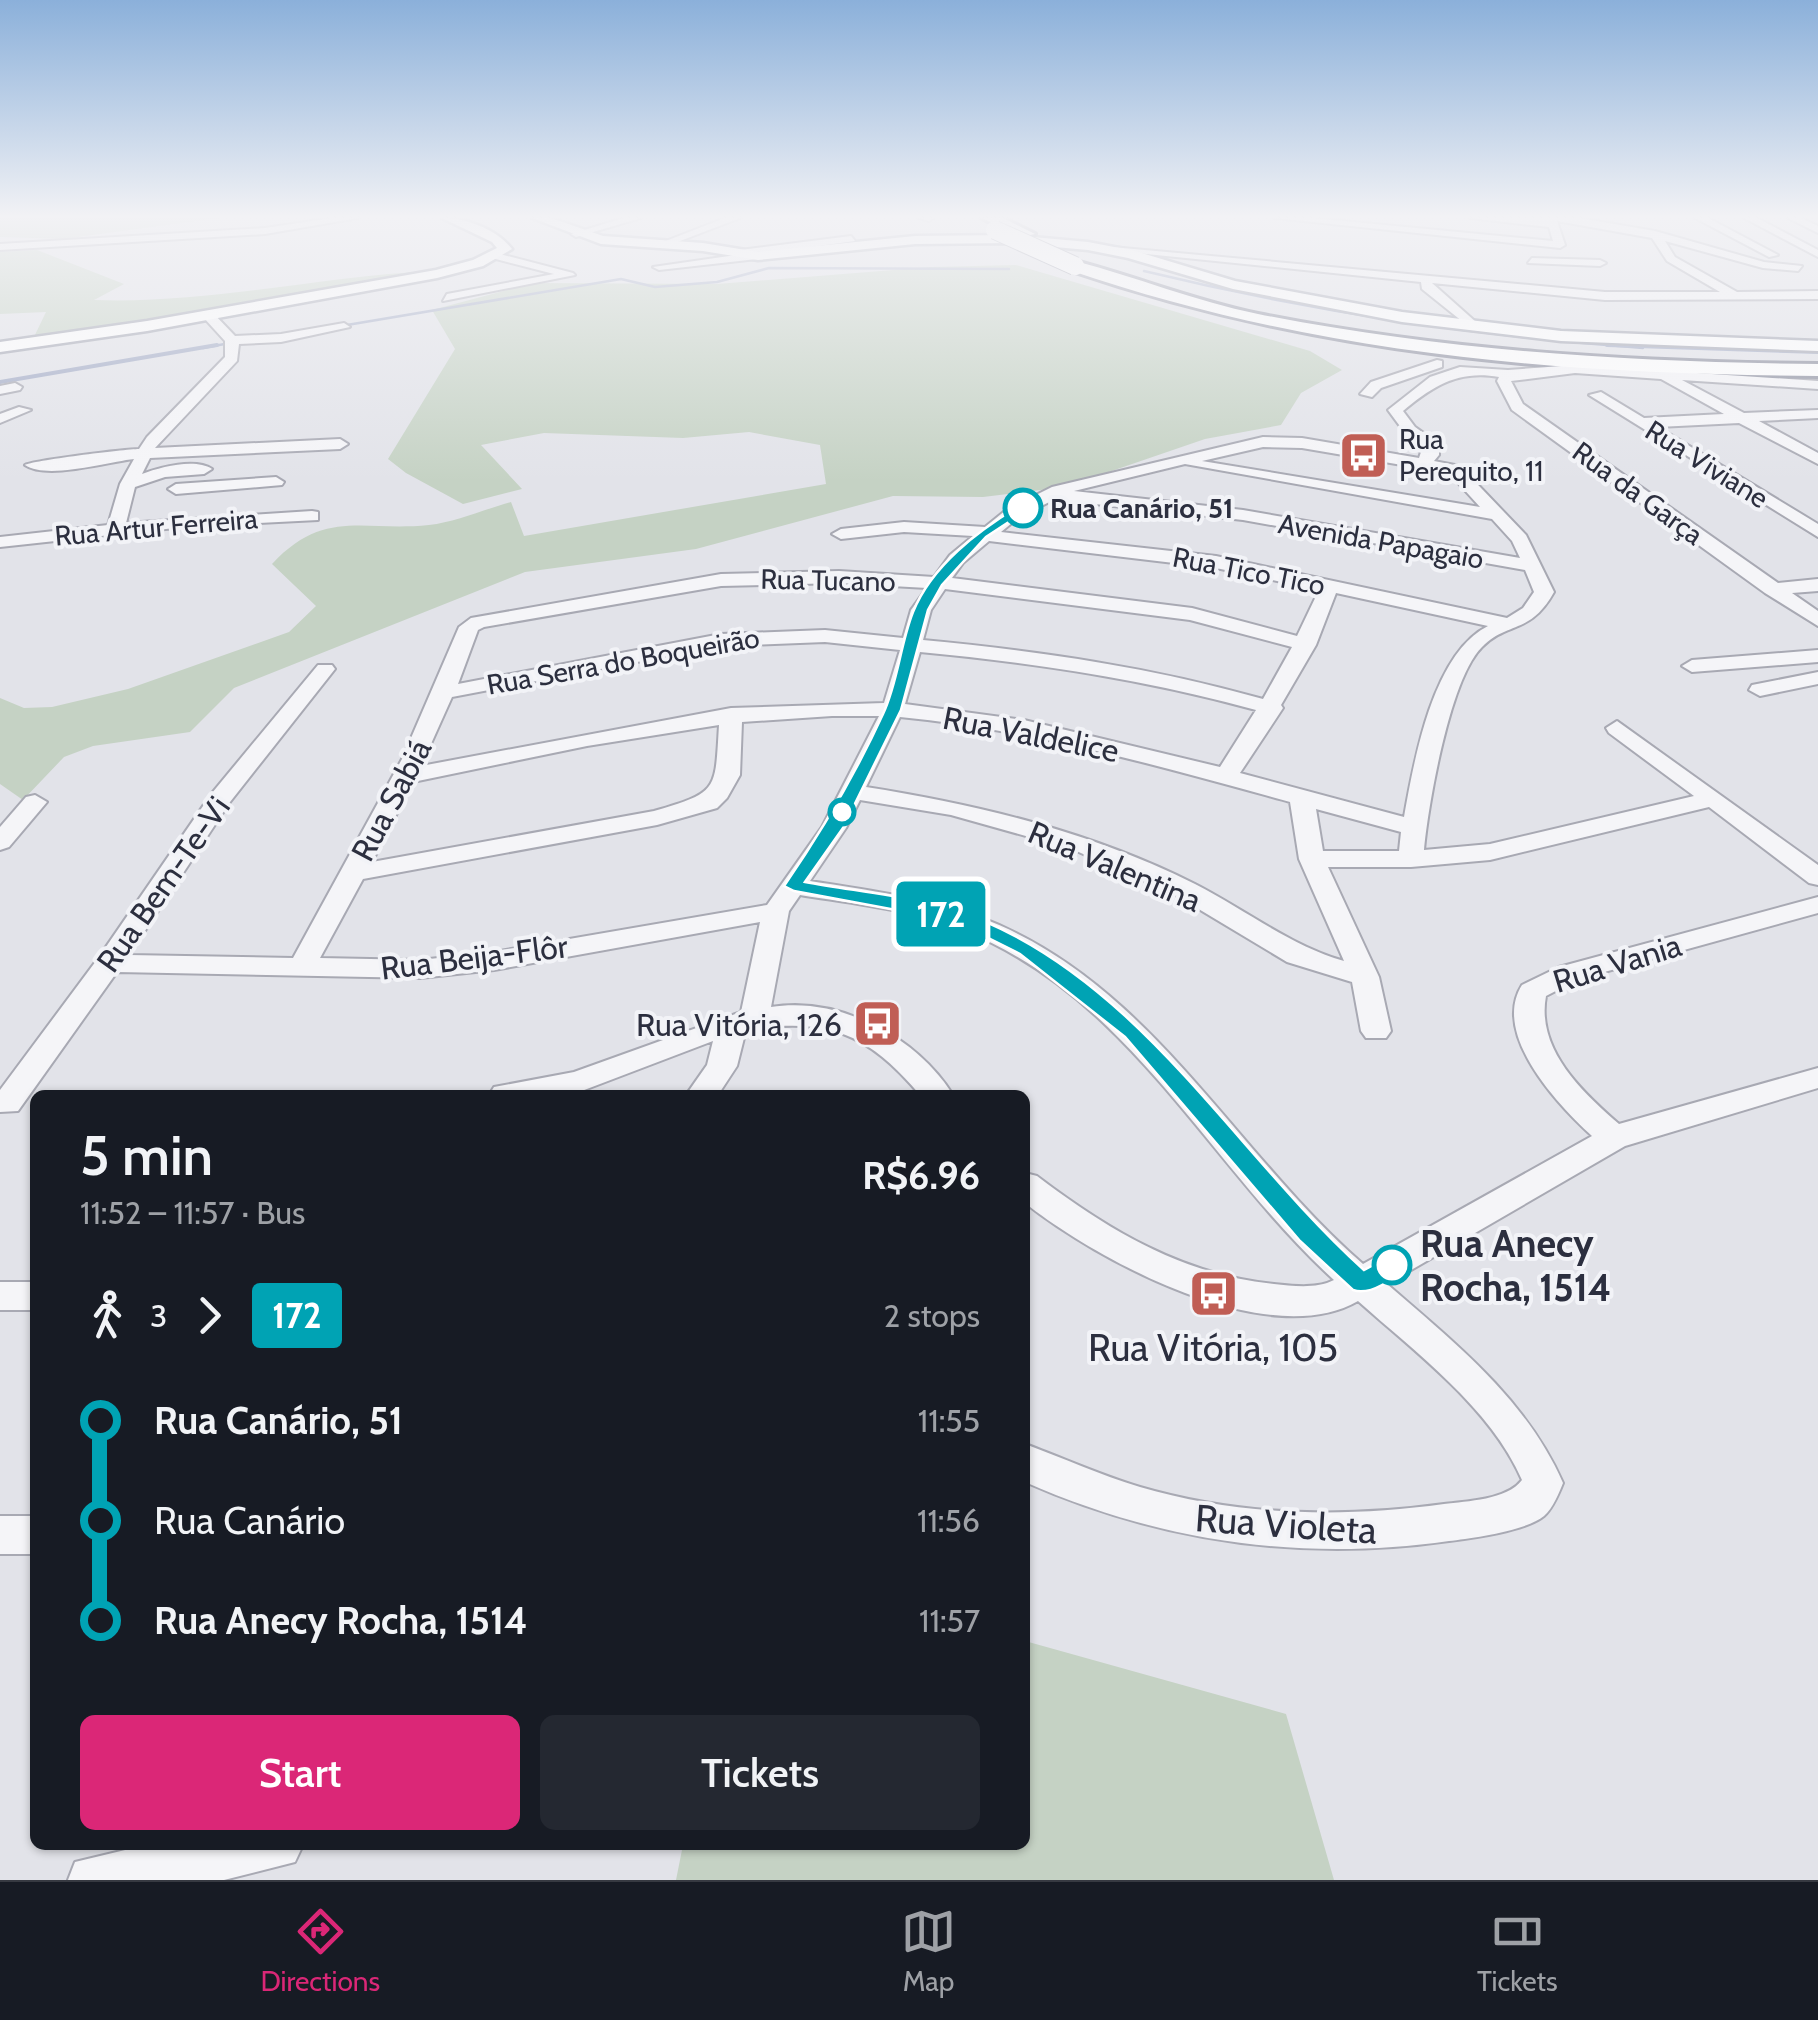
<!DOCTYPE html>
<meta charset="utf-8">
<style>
:root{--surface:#171b24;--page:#242831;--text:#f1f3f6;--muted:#9ea1a6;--line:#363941;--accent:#db2777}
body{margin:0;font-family:Cabin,sans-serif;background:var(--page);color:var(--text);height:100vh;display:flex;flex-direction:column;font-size:38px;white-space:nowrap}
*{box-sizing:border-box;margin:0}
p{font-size:32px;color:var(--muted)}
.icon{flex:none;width:55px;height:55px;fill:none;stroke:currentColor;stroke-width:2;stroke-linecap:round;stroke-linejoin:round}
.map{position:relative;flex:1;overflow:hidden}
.panel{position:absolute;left:30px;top:1090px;width:1000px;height:760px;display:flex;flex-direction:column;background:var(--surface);border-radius:15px;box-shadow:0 2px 8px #0004}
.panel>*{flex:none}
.badge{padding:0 20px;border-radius:8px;font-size:35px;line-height:65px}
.map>.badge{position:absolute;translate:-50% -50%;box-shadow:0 0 0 5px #fff}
.legs{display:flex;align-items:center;gap:15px;height:110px;padding:0 50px;font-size:32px}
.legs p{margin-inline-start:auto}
.summary{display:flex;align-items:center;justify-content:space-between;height:170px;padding:0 50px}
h1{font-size:55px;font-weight:600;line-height:75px}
.button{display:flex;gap:20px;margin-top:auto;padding:20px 50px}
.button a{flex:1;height:115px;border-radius:15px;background:var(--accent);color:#fff;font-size:40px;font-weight:600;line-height:115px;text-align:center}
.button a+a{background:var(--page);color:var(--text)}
ul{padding:0 50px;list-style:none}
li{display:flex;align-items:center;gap:35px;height:100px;font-size:38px}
li i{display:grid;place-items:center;width:15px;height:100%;margin:0 12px;background:currentColor}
li i::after{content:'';width:25px;height:25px;margin:-12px;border:8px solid;border-radius:50%;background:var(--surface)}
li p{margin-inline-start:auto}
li:first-child i{background:linear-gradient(#0000 50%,currentColor 0)}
li:last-child i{background:linear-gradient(currentColor 50%,#0000 0)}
.dock{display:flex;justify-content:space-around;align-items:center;height:140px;border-top:2px solid var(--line);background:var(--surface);font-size:28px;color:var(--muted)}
.dock a{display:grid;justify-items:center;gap:5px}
.dock .selected{color:var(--accent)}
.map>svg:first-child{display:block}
</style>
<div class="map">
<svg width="1818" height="1880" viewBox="0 0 1818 1880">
<rect width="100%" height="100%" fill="#e2e3e9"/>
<!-- green -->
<g fill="#c5d2c4">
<polygon points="0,218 218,218 63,239 0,237"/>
<path d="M37,250L124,284L94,300C207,304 318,277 430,271L136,324L33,339L46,312L0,314V252Z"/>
<path d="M1016,265L1310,351L1342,370L1301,393L1281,425L1205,439L1065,487L983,497L893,496L696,549L525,572L234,688L190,732L93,746L64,757L23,800L0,784V698L24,708L52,707L128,689L289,632L316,606L272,564C325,508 362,532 429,525C456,522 485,509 511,502L524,536L826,484L820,445L749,432L683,438L544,433L481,445L522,489L463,504L406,473L388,459L455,349L432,310L533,283L717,284L931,267Z"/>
<polygon points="1025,1641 1286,1714 1334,1880 676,1880 683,1845 1025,1845"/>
</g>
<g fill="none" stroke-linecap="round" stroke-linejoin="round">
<!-- stream-far1 -->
<g stroke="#a1aac5" stroke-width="2.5">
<path d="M1144,271C1309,311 1474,336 1643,348"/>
<polyline points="341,326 621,279 655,287 717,282 769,268 1009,269"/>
<polyline points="203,348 230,343"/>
</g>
<!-- stream -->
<g stroke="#a1aac5" stroke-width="4">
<polyline points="1607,345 1818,352"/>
<polyline points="0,382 217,345"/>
</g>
<defs>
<g id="minor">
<polygon points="332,218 358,218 265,234 0,250 0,244 265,228"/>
<polygon points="624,218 641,218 576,237 571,234"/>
<polygon points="725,218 740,218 667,246 658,244"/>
<polygon points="919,218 934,218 929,221"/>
<polygon points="1275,218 1312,218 1553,241 1549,227 1470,218 1579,218 1655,231 1764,262 1802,266 1798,271 1763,268 1665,241 1675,257 1737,292 1818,291 1818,299 1605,300 1432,283 1477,323 1479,326 1473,330 1422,289 1421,282 1107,250 1112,247 1605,292 1720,292 1667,261 1652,238 1557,221 1565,245 1560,248"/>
<polygon points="1695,218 1708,218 1778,255 1769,257"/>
<polygon points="1744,218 1757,218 1818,250 1818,257"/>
<polygon points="1788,218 1801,218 1818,226 1818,233"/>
<polygon points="851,236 855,241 761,254 757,259 659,270 653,267 736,255 740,250"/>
<polygon points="496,253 573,273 575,275 443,301 447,294 554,274 492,258"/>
<polygon points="1532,258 1600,260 1606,263 1600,266 1528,263"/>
<path d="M204,312H212L235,336L281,334L344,323L350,327L281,342L239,344L237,361L155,448L340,439L348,444L340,449L150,458L142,474C161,467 195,458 212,469L204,474L165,477L135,487L126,523L312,511L318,512V520L184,527L0,547V537L108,525L120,484L134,459C107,462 47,480 25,465C30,461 125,449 139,449L147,437L225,357V341L204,318Z"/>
<polygon points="1437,360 1442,361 1442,367 1381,388 1372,397 1360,394 1371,382"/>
<path d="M1575,365L1818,381V389L1682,380L1744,413L1818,410V418L1759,421L1818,453V464L1739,423L1658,427L1818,524V537L1589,395L1601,392L1644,418L1724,414L1661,379L1575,373L1511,381L1523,404L1778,583L1818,579V591L1792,593L1818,611V626L1765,593L1512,410L1497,381L1499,377C1459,370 1434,385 1403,411L1415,427L1439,444V455L1434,461L1460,466L1526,535L1554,592C1530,635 1508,621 1482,647C1450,678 1428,805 1424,850L1490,844L1694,796L1609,733L1606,728L1617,721L1818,865V885L1809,883L1709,807L1490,860L1411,867H1328L1379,977L1391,1031L1386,1038H1366L1361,1031L1352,982L1287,962L1177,896L1072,849L951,815L860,800L846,828L810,881C868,890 927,898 982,918C1150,982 1233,1151 1363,1264L1592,1136C1558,1105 1491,1034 1522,985L1559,967L1818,897V913L1579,979L1546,996C1536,1049 1582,1092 1619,1124L1818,1068V1088L1625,1146L1387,1284C1455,1343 1526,1399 1563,1483C1559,1493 1553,1508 1544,1516C1526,1531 1472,1538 1449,1541C1302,1562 1161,1542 1025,1482V1444C1063,1458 1100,1475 1140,1487C1239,1516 1342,1518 1444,1504C1467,1501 1507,1500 1522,1480C1491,1408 1415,1352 1358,1301C1268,1353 1097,1260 1025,1203V1173L1037,1176C1108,1230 1183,1275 1274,1284C1293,1286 1317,1289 1334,1280C1208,1165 1131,998 965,931C913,910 855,904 800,895L789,911L771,1007C840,996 917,1037 953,1095H920C868,1033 827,1017 746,1030L737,1066L718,1095H686L707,1065L713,1041L579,1092L489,1095L494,1087L574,1072L741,1012L760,922L494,970L420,978L117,972L18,1111L0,1112V1090L99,957L212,793L318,665H332L335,669L230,802L129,955L293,958L402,759L459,627L471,618L721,574L839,571L934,577L950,555L973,536L904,532L841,539L832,534L841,529L904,522L985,527L1006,510L1052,487L1263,437L1302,438L1419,458L1423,446L1405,433L1388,410L1430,377L1460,367L1508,370ZM1263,447L1302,448L1449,473L1480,507L1202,461ZM1185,464L1492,519L1512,541L1520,558L1243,510L1074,491ZM1059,497L1067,501L1243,520L1525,570L1534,592L1523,608L1507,618L1216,556L1001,532L1018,518ZM989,541L1216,568L1319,590L1297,636L1192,608L952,578L963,563ZM839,583L927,588L911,610L903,638L825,630L721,634L458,684L478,630L484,627L721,586ZM945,589L1190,620L1292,647L1263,699C1150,667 1039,651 923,640L931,610ZM1336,593L1488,626C1433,653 1414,760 1404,817L1240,773L1283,708L1281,705L1316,645ZM825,642L900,650L884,703L731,708L421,766L452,697L721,646ZM920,652C1036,663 1143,679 1256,710L1220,767L1024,720L905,704ZM832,716H879L822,827L767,905L494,952L420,960L320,958L363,879L657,825L717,808L727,798L740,775L742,722ZM900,717C1035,730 1163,767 1290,802L1299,859L1344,961C1289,945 1246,910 1195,884C1092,832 980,805 866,787ZM719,725C715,791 719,792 654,811L372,862L413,782L587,746ZM1316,809L1401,832L1399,851H1323Z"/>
<polygon points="15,383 22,387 20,390 0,394 0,386"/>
<polygon points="19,407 31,410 0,423 0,414"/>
<polygon points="276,477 284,482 282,485 176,494 168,489 176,484"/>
<polygon points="1818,650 1818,662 1692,672 1682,666 1692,660"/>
<polygon points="1818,672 1818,684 1760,696 1749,690 1752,685"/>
<polygon points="35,795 47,802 9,847 0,850 0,827 26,797"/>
<rect x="0" y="1282" width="35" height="28"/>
<rect x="0" y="1516" width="35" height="38"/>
<polygon points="146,1845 303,1845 295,1862 224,1880 68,1880 75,1862"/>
</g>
<g id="major">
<path d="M442,218C467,218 496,229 512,249L483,266L437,278L147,331L0,352V342L147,321L436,270L473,260L497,248L492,242Z"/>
<polygon points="532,218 551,218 603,236 703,243 758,252 915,236 1009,235 1088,242 1135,251 1235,281 1402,312 1561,331 1818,341 1818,351 1561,341 1402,322 1233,289 1128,258 1088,250 1009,243 915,244 758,260 703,251 601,244"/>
</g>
<g id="highway">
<polygon points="982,218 1003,218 1035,234 1021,237"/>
<path d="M1075,261C1136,277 1195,301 1258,314C1443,351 1630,362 1818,364V376C1556,374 1318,355 1069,270V262Z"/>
</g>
</defs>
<!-- minor casing -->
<use href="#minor" stroke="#a8a9b3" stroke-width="4"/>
<!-- major casing -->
<use href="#major" stroke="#a3a6b3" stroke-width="5"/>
<!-- highway casing -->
<use href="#highway" stroke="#8b8e9e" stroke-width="6"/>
<!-- minor -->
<use href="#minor" fill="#f5f5f8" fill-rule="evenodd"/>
<!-- major -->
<use href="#major" fill="#fff" fill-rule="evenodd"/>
<!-- highway -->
<use href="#highway" fill="#fff" fill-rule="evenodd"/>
<defs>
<polyline id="highway-bridge" points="995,230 1075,266"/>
</defs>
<!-- highway-bridge casing -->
<use href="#highway-bridge" stroke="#8b8e9e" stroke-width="20" stroke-linecap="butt"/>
<!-- highway-bridge -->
<use href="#highway-bridge" stroke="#fff" stroke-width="18"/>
</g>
<!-- sky -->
<linearGradient id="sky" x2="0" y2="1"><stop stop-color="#8bb0da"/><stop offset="0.45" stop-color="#f2f2f5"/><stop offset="1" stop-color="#f2f2f5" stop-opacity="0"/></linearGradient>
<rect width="1818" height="481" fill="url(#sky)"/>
<!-- line-1 -->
<path fill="#00a3b4" stroke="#fff" stroke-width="2.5" d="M1019,506L1030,508L986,537L942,585L928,610L901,710L843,828L805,882C864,893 929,897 984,921C1146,991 1237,1155 1364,1270L1392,1255L1401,1258L1405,1265C1396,1279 1370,1296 1353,1290L1300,1241L1125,1037L1020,954L968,928L928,916L794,891L784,886C822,831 855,775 883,714C898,682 900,645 913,612C932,565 978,531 1019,506Z"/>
<!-- icons -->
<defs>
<symbol id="bus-square" viewBox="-11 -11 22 22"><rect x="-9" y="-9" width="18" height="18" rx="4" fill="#c05e55" stroke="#f2f3f7"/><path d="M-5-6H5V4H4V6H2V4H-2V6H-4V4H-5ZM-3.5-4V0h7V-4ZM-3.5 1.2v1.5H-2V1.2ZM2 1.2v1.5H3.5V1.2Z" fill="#fff"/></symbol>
</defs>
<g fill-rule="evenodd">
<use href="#bus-square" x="1336" y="428" width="55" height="55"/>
<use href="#bus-square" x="850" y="996" width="55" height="55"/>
<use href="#bus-square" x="1186" y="1266" width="55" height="55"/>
</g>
<!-- markers -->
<g fill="#fff" stroke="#00a3b4" stroke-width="5">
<circle cx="1023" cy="508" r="18"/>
<circle cx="842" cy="812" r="12"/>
<circle cx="1392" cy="1265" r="18"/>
</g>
<g text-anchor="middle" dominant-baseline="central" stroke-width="8" stroke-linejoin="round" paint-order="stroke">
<!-- far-poi labels -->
<g font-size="28" fill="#2c2f3f" stroke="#f2f3f7" text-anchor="start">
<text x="1399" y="439">Rua<tspan x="1399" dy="32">Perequito, 11</tspan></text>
</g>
<!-- far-street labels -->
<g font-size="28" fill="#2c2f3f" stroke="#f2f3f7">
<text transform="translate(1707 464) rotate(32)">Rua Viviane</text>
<text transform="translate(1638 493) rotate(36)">Rua da Garça</text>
<text transform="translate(156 527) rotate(-5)">Rua Artur Ferreira</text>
<text transform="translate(1381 541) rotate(10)">Avenida Papagaio</text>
<text transform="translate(1249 571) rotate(11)">Rua Tico Tico</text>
<text transform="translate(828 580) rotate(1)">Rua Tucano</text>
<text transform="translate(623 661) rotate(-10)">Rua Serra do Boqueirão</text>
</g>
<!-- far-stop labels -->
<g font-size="28" font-weight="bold" fill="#2c2f3f" stroke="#f2f3f7" text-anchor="start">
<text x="1050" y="508">Rua Canário, 51</text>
</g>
<!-- street labels -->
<g font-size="32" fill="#2c2f3f" stroke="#f2f3f7">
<text transform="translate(1031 734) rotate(11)">Rua Valdelice</text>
<text transform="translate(391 800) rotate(-62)">Rua Sabiá</text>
<text transform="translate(1115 866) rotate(23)">Rua Valentina</text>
<text transform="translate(163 884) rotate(-55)">Rua Bem-Te-Vi</text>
<text transform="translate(474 957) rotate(-7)">Rua Beija-Flôr</text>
<text transform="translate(1617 963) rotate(-17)">Rua Vania</text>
</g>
<!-- poi labels -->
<g font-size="32" fill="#2c2f3f" stroke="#f2f3f7" text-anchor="end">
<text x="842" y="1024">Rua Vitória, 126</text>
</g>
<!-- near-stop labels -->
<g font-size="38" font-weight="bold" fill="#2c2f3f" stroke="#f2f3f7" text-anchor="start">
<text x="1420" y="1243">Rua Anecy<tspan x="1420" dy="44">Rocha, 1514</tspan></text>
</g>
<!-- near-poi labels -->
<g font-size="38" fill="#2c2f3f" stroke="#f2f3f7">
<text x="1213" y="1347">Rua Vitória, 105</text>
</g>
<!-- near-street labels -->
<g font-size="38" fill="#2c2f3f" stroke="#f2f3f7">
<text transform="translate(1286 1524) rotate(4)">Rua Violeta</text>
</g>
</g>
</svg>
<b class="badge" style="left:941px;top:914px;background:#00a3b4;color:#fff">172</b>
<section class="panel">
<div class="summary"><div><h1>5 min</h1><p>11:52 – 11:57 · Bus</p></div><b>R$6.96</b></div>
<div class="legs"><svg class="icon" aria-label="walk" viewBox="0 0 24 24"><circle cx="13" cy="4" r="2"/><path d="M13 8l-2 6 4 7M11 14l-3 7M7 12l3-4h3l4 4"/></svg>3<svg class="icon" aria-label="forward" viewBox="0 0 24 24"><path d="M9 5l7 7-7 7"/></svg><b class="badge" style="background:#00a3b4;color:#fff">172</b><p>2 stops</p></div>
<ul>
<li><i style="color:#00a3b4"></i><b>Rua Canário, 51</b><p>11:55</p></li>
<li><i style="color:#00a3b4"></i><span>Rua Canário</span><p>11:56</p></li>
<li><i style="color:#00a3b4"></i><b>Rua Anecy Rocha, 1514</b><p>11:57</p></li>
</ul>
<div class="button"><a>Start</a><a>Tickets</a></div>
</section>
</div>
<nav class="dock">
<a class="selected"><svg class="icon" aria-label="directions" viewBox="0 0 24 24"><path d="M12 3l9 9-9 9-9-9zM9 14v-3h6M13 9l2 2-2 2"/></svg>Directions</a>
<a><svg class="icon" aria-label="map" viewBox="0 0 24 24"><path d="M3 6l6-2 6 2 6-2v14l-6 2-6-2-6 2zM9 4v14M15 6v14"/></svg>Map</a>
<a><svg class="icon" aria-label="tickets" viewBox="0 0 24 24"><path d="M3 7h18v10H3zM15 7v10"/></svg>Tickets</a>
</nav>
